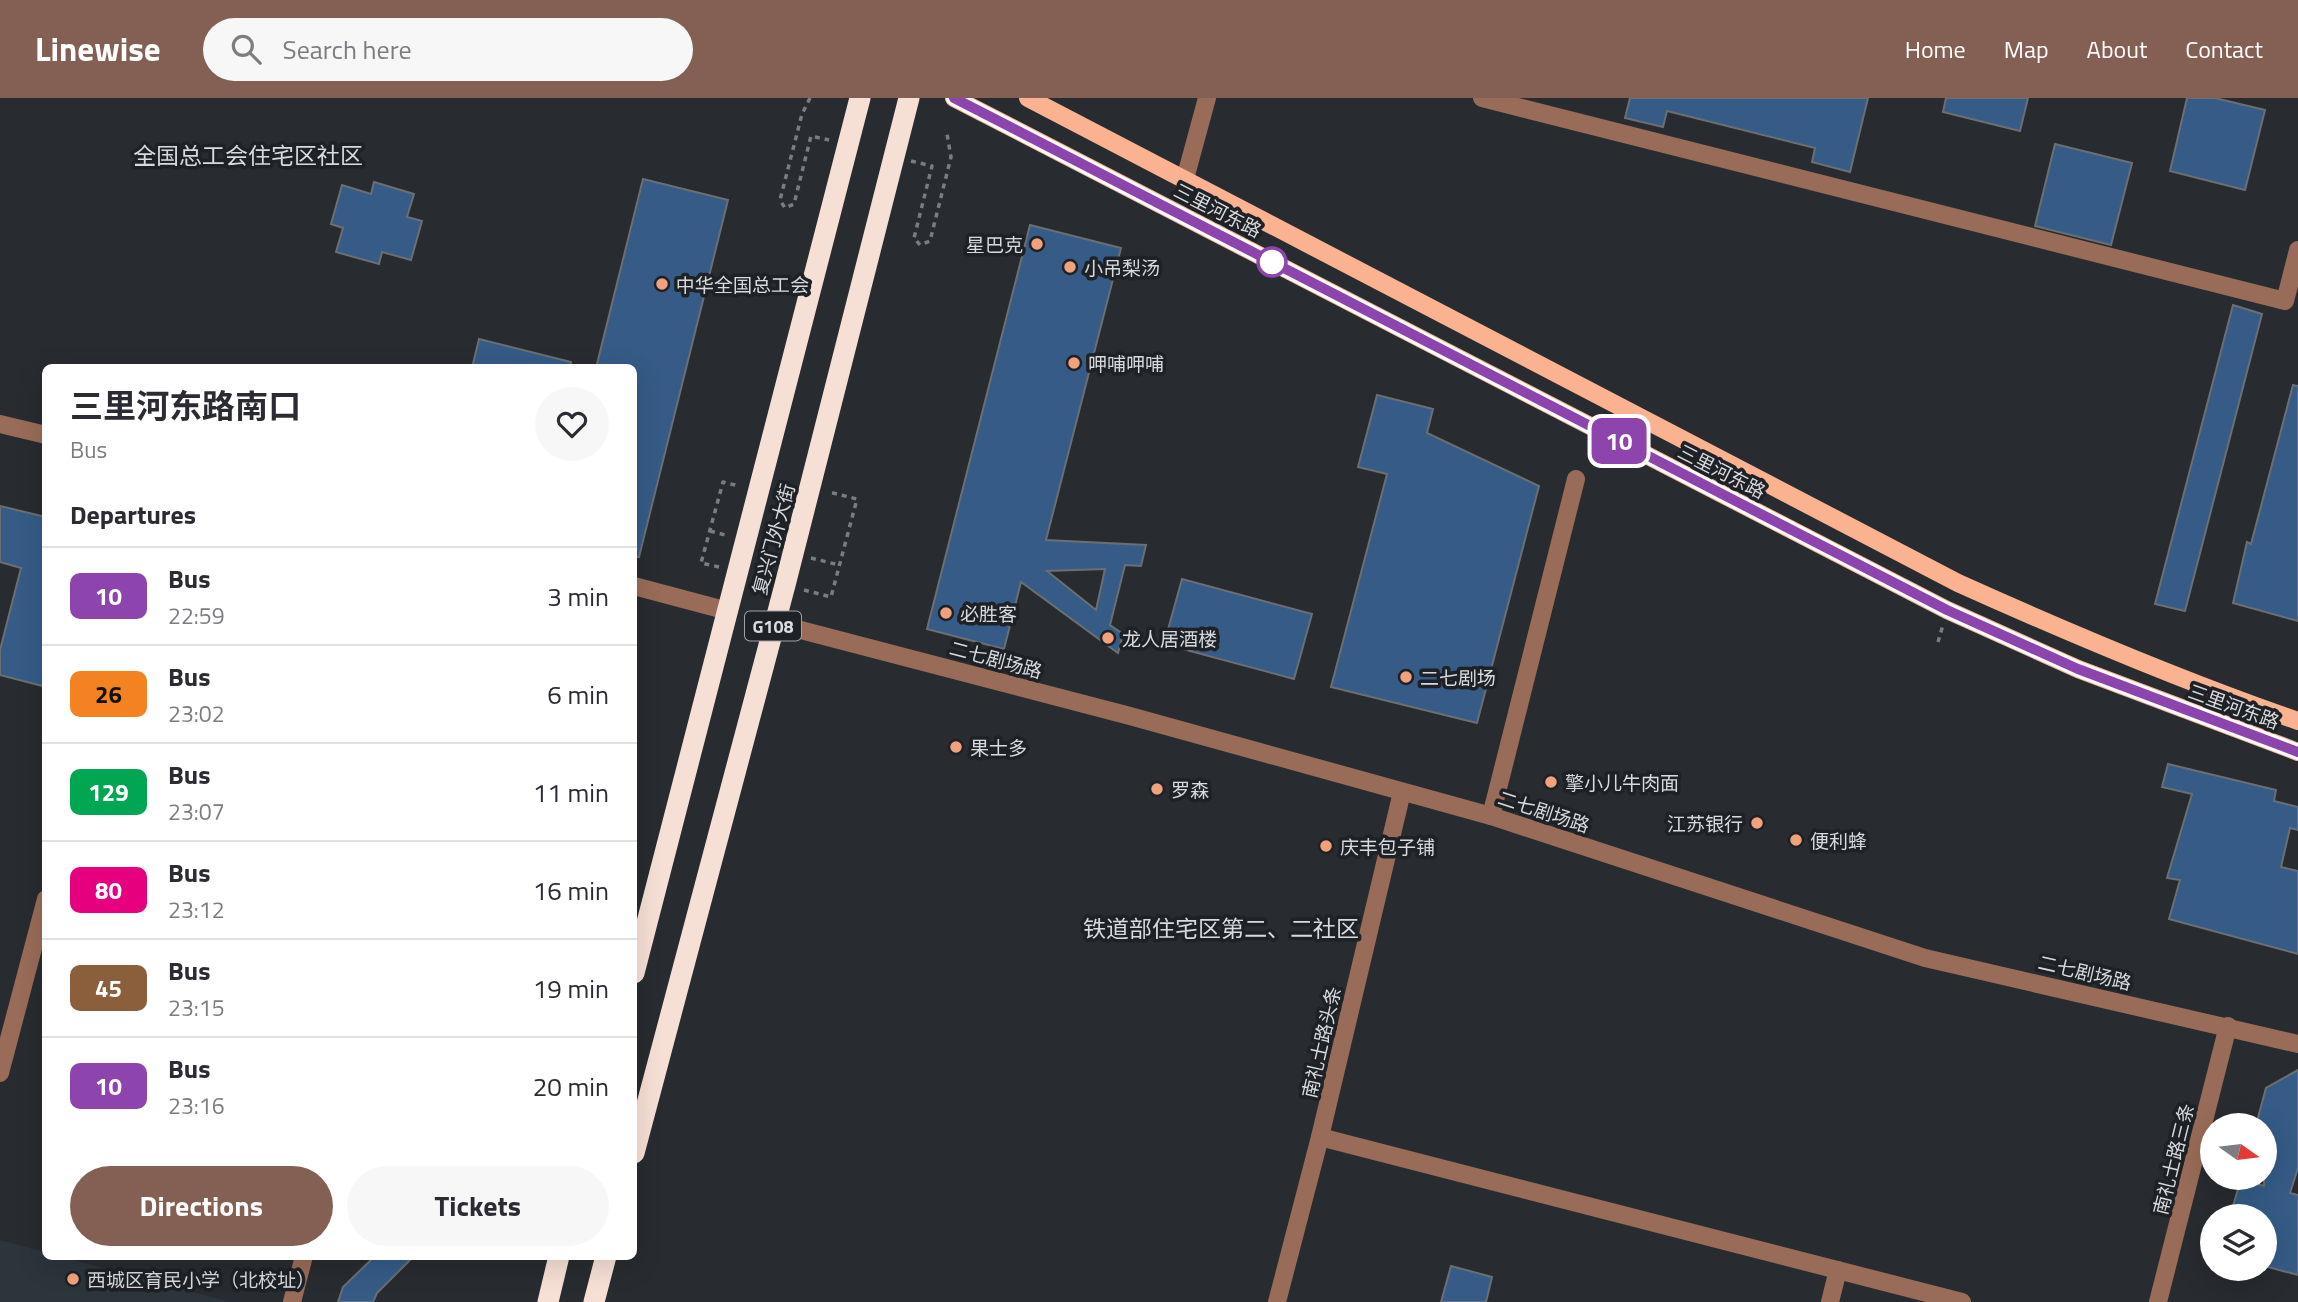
<!DOCTYPE html>
<meta charset="utf-8">
<style>
:root{--surface:#fff;--page:#f7f7f7;--text:#2b2b33;--muted:#7c7c81;--line:#e1e1e2;--accent:#846054}
body{margin:0;font-family:"Titillium Web","Noto Sans SC",sans-serif;background:var(--page);color:var(--text);height:100vh;display:flex;flex-direction:column;font-size:26px;white-space:nowrap}
*{box-sizing:border-box;margin:0}
p{font-size:23px;color:var(--muted)}
.icon{flex:none;width:38px;height:38px;fill:none;stroke:currentColor;stroke-width:2;stroke-linecap:round;stroke-linejoin:round}
.map{position:relative;flex:1;overflow:hidden}
.panel{position:absolute;left:42px;top:266px;width:595px;height:896px;display:flex;flex-direction:column;background:var(--surface);border-radius:10px;box-shadow:0 7px 28px #0002}
.panel>*{flex:none}
.badge{padding:0 14px;border-radius:10px;font-size:24px;line-height:46px}
.needle{width:46px;rotate:104deg}
.controls{position:absolute;left:2200px;top:1015px;display:grid;gap:14px}
.controls a{display:grid;place-items:center;width:77px;height:77px;border-radius:50%;background:var(--surface);box-shadow:0 7px 28px #0002;font-size:35px}
.map>.badge{position:absolute;translate:-50% -50%;box-shadow:0 0 0 4px #fff}
h2{padding:0 28px;font-size:26px;line-height:63px}
.round{display:grid;place-items:center;flex:none;width:74px;height:74px;border-radius:37px;background:var(--page)}
.head{display:flex;align-items:center;justify-content:space-between;height:119px;padding:0 28px}
h1{font-size:33px;font-weight:700;line-height:52px}
.cta{display:flex;gap:14px;margin-top:auto;padding:14px 28px}
.cta a{flex:1;height:80px;border-radius:42px;background:var(--accent);color:#fff;font-size:28px;font-weight:700;line-height:80px;text-align:center}
.cta a+a{background:var(--page);color:var(--text)}
ul{padding:0;list-style:none}
li{display:flex;align-items:center;gap:21px;height:98px;padding:0 28px;border-top:2px solid var(--line)}
li div{flex:1}
li b{display:block;font-size:26px}
li em{font-style:normal}
li .badge{min-width:77px;font-weight:700;text-align:center}
header{display:flex;align-items:center;gap:42px;box-sizing:border-box;height:98px;padding:0 35px;background:var(--accent);color:#fff}
header strong{font-size:33px}
nav{display:flex;gap:38px;margin-inline-start:auto;font-size:24px}
.search{width:490px;height:63px;background:var(--page);display:flex;align-items:center;gap:18px;box-sizing:border-box;padding:0 24px;border-radius:38px;color:var(--muted);font-size:26px}
.map>svg:first-child{display:block}
</style>
<header>
<strong>Linewise</strong>
<div class="search"><svg class="icon" aria-label="search" viewBox="0 0 24 24"><circle cx="10" cy="10" r="6"/><path d="M15 15l6 6"/></svg>Search here</div>
<nav><a>Home</a><a>Map</a><a>About</a><a>Contact</a></nav>
</header>
<div class="map">
<svg width="2298" height="1204" viewBox="0 0 2298 1204">
<rect width="100%" height="100%" fill="#282b2f"/>
<!-- built -->
<polygon fill="#2c343c" points="0,1142 45,1154 46,1158 62,1159 230,1204 0,1204"/>
<!-- building -->
<g fill="#355b86" stroke="#6b6f73" stroke-width="2" fill-rule="evenodd">
<polygon points="1630,0 1868,0 1850,74 1812,64 1815,50 1667,13 1663,29 1625,20"/>
<polygon points="1946,0 2028,0 2020,33 1943,14"/>
<polygon points="2187,0 2215,0 2265,12 2245,92 2170,73"/>
<polygon points="2055,46 2132,65 2111,147 2035,128"/>
<polygon points="643,81 728,102 639,459 634,459 634,270 596,270"/>
<polygon points="374,84 414,96 407,119 422,123 411,162 382,154 379,166 336,154 343,130 331,126 342,87 371,96"/>
<path d="M1030,127L1121,150L1046,442L1146,447L1141,468L1125,467L1110,527L1123,536L1118,555L1021,484L1004,551L927,531ZM1105,471L1096,512L1047,473Z"/>
<polygon points="2233,207 2262,216 2185,513 2155,506"/>
<polygon points="479,241 571,264 570,270 472,270"/>
<polygon points="2293,287 2298,288 2298,523 2233,505 2247,444 2251,446"/>
<polygon points="1377,297 1433,311 1427,335 1539,388 1477,625 1331,589 1387,376 1358,369"/>
<polygon points="0,408 46,419 46,589 0,577 0,552 21,470 0,464"/>
<polygon points="1182,481 1312,516 1294,581 1164,546"/>
<polygon points="2168,666 2276,692 2274,703 2298,709 2298,732 2290,730 2281,769 2298,773 2298,856 2169,821 2180,782 2167,780 2192,696 2162,689"/>
<polygon points="2298,972 2298,1070 2290,1095 2298,1097 2298,1177 2264,1168 2264,1118 2230,1118 2241,1081 2264,1088 2264,1027 2256,1027 2266,990"/>
<polygon points="375,1158 414,1158 377,1195 373,1204 338,1204 343,1189"/>
<polygon points="1451,1168 1492,1179 1486,1204 1441,1204"/>
</g>
<g fill="none" stroke-linecap="round" stroke-linejoin="round">
<!-- path -->
<g stroke="#7a7d80" stroke-width="3.5" stroke-dasharray="5 5" stroke-linecap="butt">
<polyline points="810,0 802,16 780,102 785,110 794,106 811,38 829,42"/>
<polyline points="911,63 932,68 914,140 920,147 930,143 951,59 947,36"/>
<polyline points="710,433 729,438"/>
<polyline points="811,460 839,467"/>
<polyline points="719,469 701,465 723,384 739,388"/>
<polyline points="804,492 831,499 857,401 829,394"/>
<polyline points="1938,544 1943,527"/>
</g>
<!-- minor -->
<g stroke="#986c58" stroke-width="18">
<polyline points="1482,0 2285,203 2298,152"/>
<polyline points="1185,81 1207,0"/>
<polyline points="0,326 46,337"/>
<polyline points="634,488 728,513"/>
<polyline points="774,525 1130,618 1491,718 1925,860 2298,946"/>
<polyline points="1491,718 1576,381"/>
<polyline points="0,975 46,801"/>
<polyline points="1320,1039 1962,1204"/>
<polyline points="292,1204 304,1158"/>
<polyline points="1277,1204 1320,1039 1402,694"/>
<polyline points="1830,1204 1838,1172"/>
<polyline points="2158,1204 2228,928"/>
</g>
<!-- major -->
<g stroke="#fbb291" stroke-width="18">
<polyline points="954,0 1947,512 2078,571 2298,654"/>
<path d="M1028,0L1958,485C2069,535 2182,583 2298,623"/>
</g>
<!-- highway -->
<g stroke="#f6dfd5" stroke-width="21">
<polyline points="634,875 860,0"/>
<polyline points="634,1055 785,487 909,0"/>
<polyline points="548,1204 559,1158"/>
<polyline points="594,1204 606,1158"/>
</g>
</g>
<g fill="none" stroke-linecap="round" stroke-linejoin="round">
<defs>
<polyline id="line" points="954,0 1947,512 2078,571 2298,654"/>
</defs>
<!-- line casing -->
<use href="#line" stroke="#fff" stroke-width="16"/>
<!-- line -->
<use href="#line" stroke="#8e44ad" stroke-width="10"/>
</g>
<!-- markers -->
<g fill="#f1a17c" stroke="#1e2125" stroke-width="2.5">
<circle cx="1037" cy="146" r="7"/>
<circle cx="1070" cy="169" r="7"/>
<circle cx="662" cy="186" r="7"/>
<circle cx="1074" cy="265" r="7"/>
<circle cx="946" cy="515" r="7"/>
<circle cx="1108" cy="540" r="7"/>
<circle cx="1406" cy="579" r="7"/>
<circle cx="956" cy="649" r="7"/>
<circle cx="1551" cy="684" r="7"/>
<circle cx="1157" cy="691" r="7"/>
<circle cx="1757" cy="725" r="7"/>
<circle cx="1796" cy="742" r="7"/>
<circle cx="1326" cy="748" r="7"/>
<circle cx="73" cy="1181" r="7"/>
</g>
<circle fill="#fff" stroke="#8e44ad" stroke-width="3.5" cx="1272" cy="164" r="14"/>
<g text-anchor="middle" dominant-baseline="central" stroke-width="7" stroke-linejoin="round" paint-order="stroke">
<!-- shield labels -->
<rect fill="#1e2125" stroke="#a0a2a6" stroke-width="2" x="745" y="513.5" width="56" height="29" rx="5"/>
<g font-size="18" font-weight="bold" fill="#d8dadd">
<text x="773" y="528">G108</text>
</g>
<!-- street labels -->
<g font-size="19" fill="#d8dadd" stroke="#1e2125">
<text transform="translate(1218 112) rotate(27)">三里河东路</text>
<text transform="translate(1722 373) rotate(27)">三里河东路</text>
<text transform="translate(773 441) rotate(-75)">复兴门外大街</text>
<text transform="translate(996 561) rotate(15)">二七剧场路</text>
<text transform="translate(2234 608) rotate(20)">三里河东路</text>
<text transform="translate(1544 713) rotate(18)">二七剧场路</text>
<text transform="translate(2085 874) rotate(13)">二七剧场路</text>
<text transform="translate(1321 944) rotate(-77)">南礼士路头条</text>
<text transform="translate(2173 1061) rotate(-76)">南礼士路三条</text>
</g>
<!-- poi labels -->
<g font-size="19" fill="#d8dadd" stroke="#1e2125" text-anchor="start">
<text x="1023" y="146" text-anchor="end">星巴克</text>
<text x="1084" y="169">小吊梨汤</text>
<text x="676" y="186">中华全国总工会</text>
<text x="1088" y="265">呷哺呷哺</text>
<text x="960" y="515">必胜客</text>
<text x="1122" y="540">龙人居酒楼</text>
<text x="1420" y="579">二七剧场</text>
<text x="970" y="649">果士多</text>
<text x="1565" y="684">擎小儿牛肉面</text>
<text x="1171" y="691">罗森</text>
<text x="1743" y="725" text-anchor="end">江苏银行</text>
<text x="1810" y="742">便利蜂</text>
<text x="1340" y="748">庆丰包子铺</text>
<text x="87" y="1181">西城区育民小学（北校址）</text>
</g>
<!-- quarter labels -->
<g font-size="23" fill="#d8dadd" stroke="#1e2125">
<text x="248" y="57">全国总工会住宅区社区</text>
<text x="1221" y="830">铁道部住宅区第二、二社区</text>
</g>
</g>
</svg>
<div class="controls">
<a><svg class="needle" viewBox="-14 -14 28 28"><path d="M0-13l5 13h-10z" fill="#e53935"/><path d="M0 13l5-13h-10z" fill="#7c7c81"/></svg></a>
<a><svg class="icon" aria-label="layers" viewBox="0 0 24 24"><path d="M12 4l9 5-9 5-9-5zM3 14l9 5 9-5"/></svg></a>
</div>
<b class="badge" style="left:1619px;top:343px;background:#8e44ad;color:#fff">10</b>
<section class="panel">
<div class="head"><div><h1>三里河东路南口</h1><p>Bus</p></div><a class="round"><svg class="icon" aria-label="heart" viewBox="0 0 24 24"><path d="M12 20l-8-8c-3-5 5-10 8-4 3-6 11-1 8 4z"/></svg></a></div>
<h2>Departures</h2>
<ul>
<li><span class="badge" style="background:#8e44ad;color:#fff">10</span><div><b>Bus</b><p>22:59</p></div><em>3 min</em></li>
<li><span class="badge" style="background:#f58220;color:#111">26</span><div><b>Bus</b><p>23:02</p></div><em>6 min</em></li>
<li><span class="badge" style="background:#00a651;color:#fff">129</span><div><b>Bus</b><p>23:07</p></div><em>11 min</em></li>
<li><span class="badge" style="background:#e6007e;color:#fff">80</span><div><b>Bus</b><p>23:12</p></div><em>16 min</em></li>
<li><span class="badge" style="background:#8b5e3c;color:#fff">45</span><div><b>Bus</b><p>23:15</p></div><em>19 min</em></li>
<li><span class="badge" style="background:#8e44ad;color:#fff">10</span><div><b>Bus</b><p>23:16</p></div><em>20 min</em></li>
</ul>
<div class="cta"><a>Directions</a><a>Tickets</a></div>
</section>
</div>
